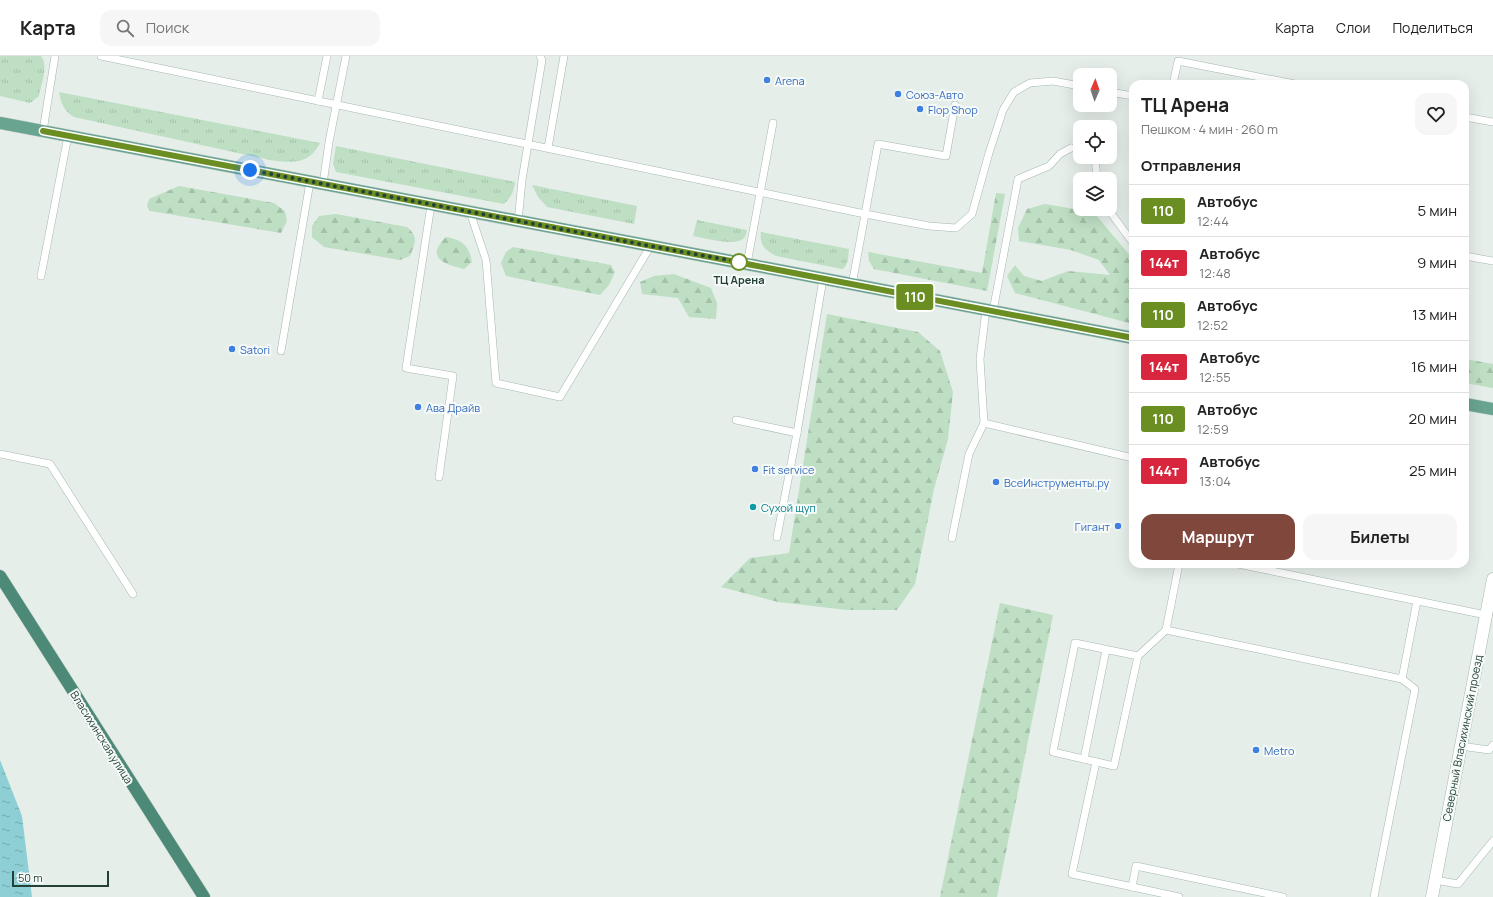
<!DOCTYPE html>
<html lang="ru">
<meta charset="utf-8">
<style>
:root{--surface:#fff;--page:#f6f6f6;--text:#222;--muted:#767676;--line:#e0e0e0;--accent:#80473d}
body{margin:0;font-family:Manrope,sans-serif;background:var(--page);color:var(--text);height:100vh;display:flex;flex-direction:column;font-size:15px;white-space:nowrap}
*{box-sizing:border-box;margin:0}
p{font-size:13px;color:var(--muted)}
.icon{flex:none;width:22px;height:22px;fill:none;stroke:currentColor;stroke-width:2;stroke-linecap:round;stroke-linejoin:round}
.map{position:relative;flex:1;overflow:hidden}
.sheet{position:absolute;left:1129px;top:24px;width:340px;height:488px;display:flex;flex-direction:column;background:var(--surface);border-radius:12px;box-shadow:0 4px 16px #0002}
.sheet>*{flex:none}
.badge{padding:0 8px;border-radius:3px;font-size:14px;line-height:26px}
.needle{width:26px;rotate:2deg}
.buttons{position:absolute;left:1073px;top:12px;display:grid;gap:8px}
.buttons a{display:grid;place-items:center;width:44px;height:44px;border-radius:8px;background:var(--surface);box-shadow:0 4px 16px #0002;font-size:20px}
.scale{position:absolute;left:12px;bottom:10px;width:97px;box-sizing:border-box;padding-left:4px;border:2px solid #234136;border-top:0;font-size:11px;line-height:14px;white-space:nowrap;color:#234136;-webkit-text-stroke:3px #f6faf8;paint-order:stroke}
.you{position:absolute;width:20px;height:20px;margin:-10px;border:3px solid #fff;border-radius:50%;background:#1a73e8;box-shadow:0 0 0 6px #1a73e833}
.map>.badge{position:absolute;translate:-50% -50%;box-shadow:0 0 0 2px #fff}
h2{padding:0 12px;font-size:15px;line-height:36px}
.round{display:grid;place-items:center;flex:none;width:42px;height:42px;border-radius:12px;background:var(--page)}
.summary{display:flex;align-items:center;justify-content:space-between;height:68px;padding:0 12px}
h1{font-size:19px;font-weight:700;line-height:30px}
.action{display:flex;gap:8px;margin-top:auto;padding:8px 12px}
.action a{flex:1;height:46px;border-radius:12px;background:var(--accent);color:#fff;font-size:16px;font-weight:700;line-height:46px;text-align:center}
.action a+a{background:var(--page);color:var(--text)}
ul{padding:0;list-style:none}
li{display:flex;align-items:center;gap:12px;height:52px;padding:0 12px;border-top:1px solid var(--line)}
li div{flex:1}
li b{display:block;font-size:15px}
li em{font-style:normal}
li .badge{min-width:44px;font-weight:700;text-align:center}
header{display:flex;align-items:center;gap:24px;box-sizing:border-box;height:56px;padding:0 20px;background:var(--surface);border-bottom:1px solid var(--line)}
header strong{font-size:19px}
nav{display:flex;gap:22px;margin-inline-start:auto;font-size:14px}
.search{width:280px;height:36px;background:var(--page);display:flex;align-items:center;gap:10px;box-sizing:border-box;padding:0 14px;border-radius:12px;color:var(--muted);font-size:15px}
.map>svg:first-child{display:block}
</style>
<header>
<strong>Карта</strong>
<div class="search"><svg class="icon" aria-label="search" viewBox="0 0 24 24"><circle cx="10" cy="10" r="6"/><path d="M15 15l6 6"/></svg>Поиск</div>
<nav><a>Карта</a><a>Слои</a><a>Поделиться</a></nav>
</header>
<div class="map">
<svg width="1493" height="841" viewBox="0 0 1493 841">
<defs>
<pattern id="grass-tufts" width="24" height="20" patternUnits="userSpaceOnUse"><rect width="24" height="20" fill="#bedfc4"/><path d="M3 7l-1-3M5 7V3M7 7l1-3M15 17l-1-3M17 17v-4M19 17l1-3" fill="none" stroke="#a3c1a9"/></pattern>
<pattern id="forest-firs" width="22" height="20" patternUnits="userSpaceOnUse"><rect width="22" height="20" fill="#bedfc4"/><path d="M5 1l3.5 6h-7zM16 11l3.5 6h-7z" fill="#a3c1a9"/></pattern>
<pattern id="water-ripples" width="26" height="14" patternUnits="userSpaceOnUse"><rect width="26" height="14" fill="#8dcfd4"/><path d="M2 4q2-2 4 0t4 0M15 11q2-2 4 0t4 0" fill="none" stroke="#73aaad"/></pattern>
</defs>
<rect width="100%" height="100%" fill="#e5eee9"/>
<!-- grass -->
<g fill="url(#grass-tufts)">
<path d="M0,0H41C49,10 41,28 39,40L30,47L0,40Z"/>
<path d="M59,36L320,87C309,109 291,107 270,104L74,61C64,55 61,48 59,36Z"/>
<path d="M336,90L515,126C514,136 511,141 504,148L336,116L333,108Z"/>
<polygon points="532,129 637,150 634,168 547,151 538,141"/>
<path d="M697,164L747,174C746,177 746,180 744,182C736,191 705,182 693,180Z"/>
<path d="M761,176L849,193C848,199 849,210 842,213L776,200C765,194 759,189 761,176Z"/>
</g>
<!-- forest -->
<g fill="url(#forest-firs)">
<polygon points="179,130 274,147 285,155 287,165 281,177 150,155 147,150 149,143"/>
<polygon points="996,137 1005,138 987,235 874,213 869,205 868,196 982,217"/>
<polygon points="1045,148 1080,154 1096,159 1132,202 1133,204 1133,268 1015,237 1007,220 1015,209 1024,220 1042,225 1068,215 1110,219 1099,204 1071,194 1019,185 1018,172 1027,153"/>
<path d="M336,158L407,171C419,181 415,187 410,200L400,204L324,191L312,181V170L319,160Z"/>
<path d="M446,181C463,184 469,190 472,206L464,213C444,208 425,202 446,181Z"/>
<polygon points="513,191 611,209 615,216 609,229 600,239 506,220 501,207 506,196"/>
<polygon points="674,218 711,232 717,247 716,263 689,261 678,242 642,238 640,226 654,220"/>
<polygon points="827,258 918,276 940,295 953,336 948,383 934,433 915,528 897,554 847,554 778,546 721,531 750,502 789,497"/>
<polygon points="1465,303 1493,308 1493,332 1465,327"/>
<polygon points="1000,547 1053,559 997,841 940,841"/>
</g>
<!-- water -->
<polygon fill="url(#water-ripples)" points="0,704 22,760 32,841 0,841"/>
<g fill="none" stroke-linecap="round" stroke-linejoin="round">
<defs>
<g id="service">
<polyline points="101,0 865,158 929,170 956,172 972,158 989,97 1003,54 1014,36 1030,27 1053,25 1080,30"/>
<polyline points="1173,28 1178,5 1295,28"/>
<polyline points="1110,36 1133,40"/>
<polyline points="318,45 327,0"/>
<polyline points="1465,61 1493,66"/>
<polyline points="43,75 55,0"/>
<polyline points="548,92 564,0"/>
<polyline points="1095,101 1097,123"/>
<polyline points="323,128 329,86 346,0"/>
<polyline points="431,149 406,312 453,320 439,421"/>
<polyline points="1108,153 1133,187"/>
<polyline points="470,156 486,204 496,327 560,341 650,191"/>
<polyline points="518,166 522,124 542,4 540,0"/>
<polyline points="1465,200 1493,205"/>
<polyline points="747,208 773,67"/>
<polyline points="41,220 68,80"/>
<polyline points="852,229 878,88 946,100 955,49"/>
<polyline points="993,255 1018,123 1049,110 1060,98 1071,92"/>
<polyline points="281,295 310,126"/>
<polyline points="736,364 797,377"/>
<polyline points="984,367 1133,402"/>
<polyline points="0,398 50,408 133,538"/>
<polyline points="777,481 797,377 823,223"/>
<polyline points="952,482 969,398 984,367 980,303 986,254"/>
<polyline points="1179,508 1166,574 1402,623 1417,545"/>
<polyline points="1238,508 1486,559"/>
<polyline points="1138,600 1114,710 1053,696 1075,587 1138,600 1166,574"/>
<polyline points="1461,690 1489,694 1493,689"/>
<polyline points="1084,703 1106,594"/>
<polyline points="1096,706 1072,818 1179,841"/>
<polyline points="1435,824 1458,828 1493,785"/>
<polyline points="1132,831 1136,810 1283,841"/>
<polyline points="1374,841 1415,633 1402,623"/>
</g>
<polyline id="minor" points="1432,841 1493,523"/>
<g id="primary">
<polyline points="0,67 747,208 1133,282"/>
<polyline points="1465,348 1493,353"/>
</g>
<polyline id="trunk" points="0,520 204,841"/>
</defs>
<!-- service casing -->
<use href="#service" stroke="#a7b7b0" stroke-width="8"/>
<!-- minor casing -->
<use href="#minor" stroke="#a7b7b0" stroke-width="13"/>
<!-- primary casing -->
<use href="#primary" stroke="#c1cac7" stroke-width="13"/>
<!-- trunk casing -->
<use href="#trunk" stroke="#c1cac7" stroke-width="13"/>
<!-- service -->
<use href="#service" stroke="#fff" stroke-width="7"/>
<!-- minor -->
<use href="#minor" stroke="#fff" stroke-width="12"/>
<!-- primary -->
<use href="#primary" stroke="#69a490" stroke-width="12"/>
<!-- trunk -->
<use href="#trunk" stroke="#4c8976" stroke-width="12"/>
</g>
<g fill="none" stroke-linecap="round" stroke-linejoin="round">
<defs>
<polyline id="line" points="43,75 747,208 1133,282"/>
</defs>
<!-- line casing -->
<use href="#line" stroke="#fff" stroke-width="9"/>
<!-- line -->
<use href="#line" stroke="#6b8e23" stroke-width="6"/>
<!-- walk -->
<polyline stroke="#234136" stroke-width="4" stroke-dasharray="0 7.2" points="250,114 650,190 739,206"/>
</g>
<!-- markers -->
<g fill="#3f7fe0" stroke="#f6faf8" stroke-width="1.5">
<circle cx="767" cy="24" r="4"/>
<circle cx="898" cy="38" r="4"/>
<circle cx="920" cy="53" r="4"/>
<circle cx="232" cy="293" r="4"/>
<circle cx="418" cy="351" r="4"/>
<circle cx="755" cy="413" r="4"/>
<circle cx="996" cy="426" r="4"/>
<circle cx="1118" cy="470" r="4"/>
<circle cx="1256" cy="694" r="4"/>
</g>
<circle fill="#fff" stroke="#6b8e23" stroke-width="2" cx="739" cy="206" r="8"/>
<circle fill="#0f9aa8" stroke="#f6faf8" stroke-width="1.5" cx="753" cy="451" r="4"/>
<g text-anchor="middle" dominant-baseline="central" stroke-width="4" stroke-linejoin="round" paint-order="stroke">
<!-- shop labels -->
<g font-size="11" fill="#366cbe" stroke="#f6faf8" text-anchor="start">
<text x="775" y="24">Arena</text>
<text x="906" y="38">Союз-Авто</text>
<text x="928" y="53">Flop Shop</text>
<text x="240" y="293">Satori</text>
<text x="426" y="351">Ава Драйв</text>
<text x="763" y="413">Fit service</text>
<text x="1004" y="426">ВсеИнструменты.ру</text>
<text x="1110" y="470" text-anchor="end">Гигант</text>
<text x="1264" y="694">Metro</text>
</g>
<!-- stop labels -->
<g font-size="11" font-weight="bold" fill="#234136" stroke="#f6faf8">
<text x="739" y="223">ТЦ Арена</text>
</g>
<!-- culture labels -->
<g font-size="11" fill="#0d838f" stroke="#f6faf8" text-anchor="start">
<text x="761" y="451">Сухой щуп</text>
</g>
<!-- street labels -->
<g font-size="11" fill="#234136" stroke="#f6faf8">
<text transform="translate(102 681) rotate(58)">Власихинская улица</text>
<text transform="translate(1462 682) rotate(-79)">Северный Власихинский проезд</text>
</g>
</g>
</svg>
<div class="buttons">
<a><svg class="needle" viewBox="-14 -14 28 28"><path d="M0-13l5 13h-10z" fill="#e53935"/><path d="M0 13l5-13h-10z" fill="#767676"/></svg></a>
<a><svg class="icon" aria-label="locate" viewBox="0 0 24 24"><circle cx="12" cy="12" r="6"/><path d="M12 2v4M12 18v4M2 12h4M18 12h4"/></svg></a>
<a><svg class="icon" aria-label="layers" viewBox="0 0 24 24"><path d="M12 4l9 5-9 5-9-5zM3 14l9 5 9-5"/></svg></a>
</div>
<div class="scale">50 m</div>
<div class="you" style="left:250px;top:114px"></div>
<b class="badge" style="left:915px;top:241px;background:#6b8e23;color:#fff">110</b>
<section class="sheet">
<div class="summary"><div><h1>ТЦ Арена</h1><p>Пешком · 4 мин · 260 m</p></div><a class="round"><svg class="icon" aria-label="heart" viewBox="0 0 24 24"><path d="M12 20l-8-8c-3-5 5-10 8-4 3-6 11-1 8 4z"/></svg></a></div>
<h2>Отправления</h2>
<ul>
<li><span class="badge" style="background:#6b8e23;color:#fff">110</span><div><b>Автобус</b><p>12:44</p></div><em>5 мин</em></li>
<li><span class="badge" style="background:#d7263d;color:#fff">144т</span><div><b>Автобус</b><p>12:48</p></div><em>9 мин</em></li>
<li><span class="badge" style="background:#6b8e23;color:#fff">110</span><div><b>Автобус</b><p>12:52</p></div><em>13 мин</em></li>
<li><span class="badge" style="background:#d7263d;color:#fff">144т</span><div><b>Автобус</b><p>12:55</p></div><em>16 мин</em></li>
<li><span class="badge" style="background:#6b8e23;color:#fff">110</span><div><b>Автобус</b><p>12:59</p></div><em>20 мин</em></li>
<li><span class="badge" style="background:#d7263d;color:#fff">144т</span><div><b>Автобус</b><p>13:04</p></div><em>25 мин</em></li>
</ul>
<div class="action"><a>Маршрут</a><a>Билеты</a></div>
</section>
</div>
